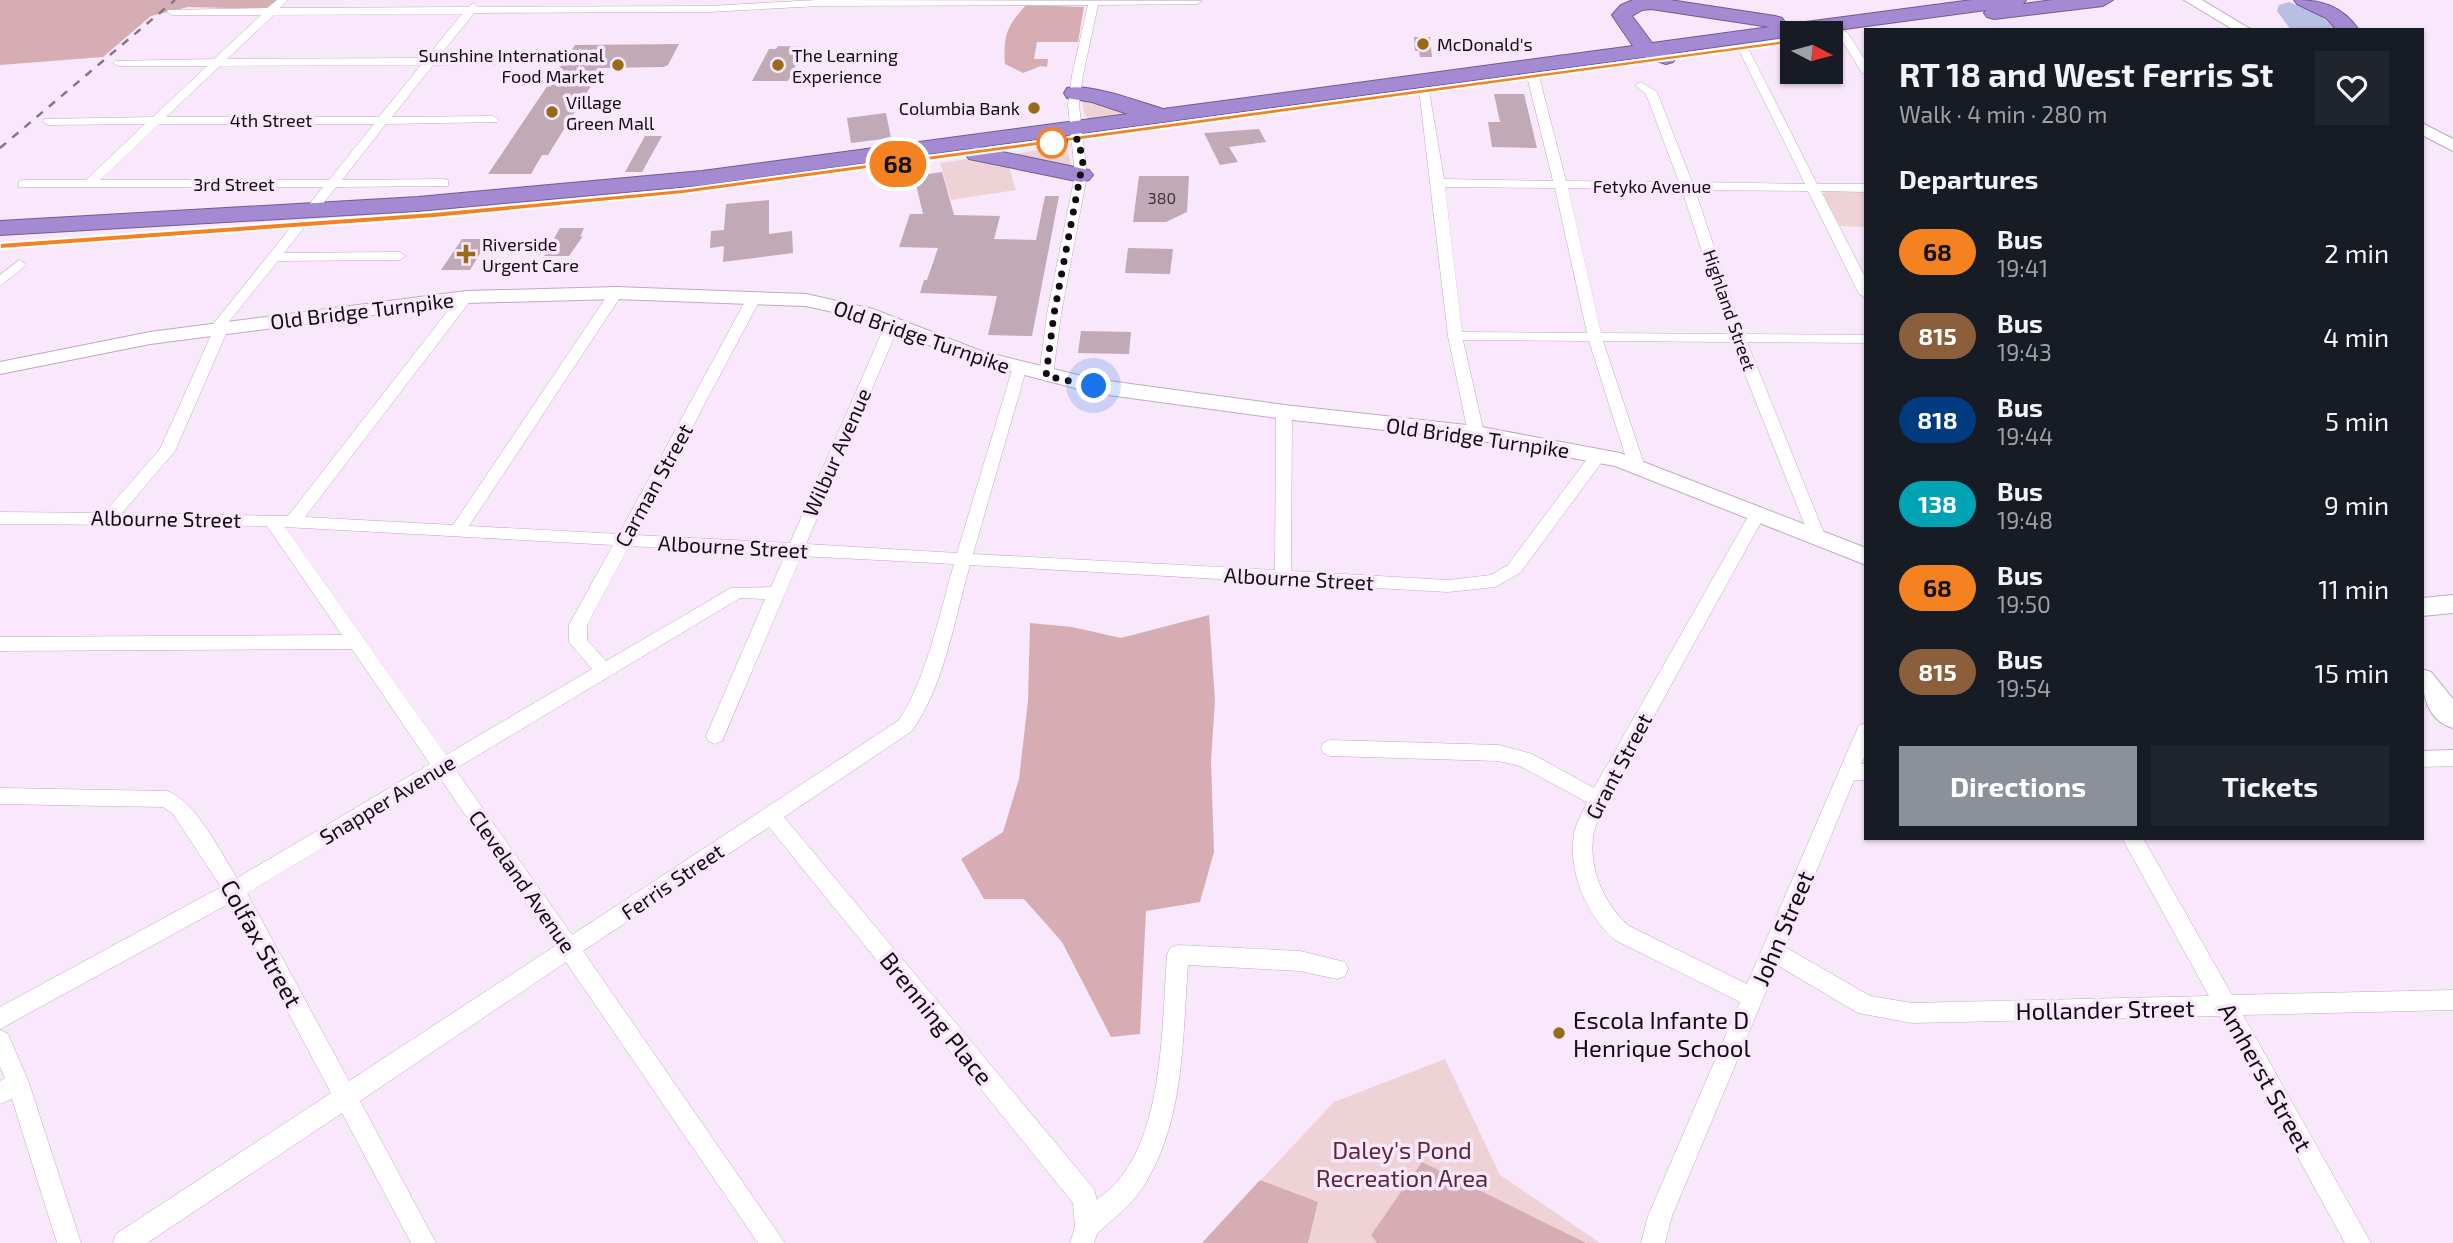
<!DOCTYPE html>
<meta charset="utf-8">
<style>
:root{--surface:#171b24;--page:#20242c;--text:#f1f3f6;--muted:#9ea1a6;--accent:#8c9099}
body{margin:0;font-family:"Exo 2",sans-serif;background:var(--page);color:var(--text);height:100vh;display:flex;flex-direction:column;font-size:26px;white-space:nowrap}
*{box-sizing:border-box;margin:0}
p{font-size:23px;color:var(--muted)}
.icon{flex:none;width:38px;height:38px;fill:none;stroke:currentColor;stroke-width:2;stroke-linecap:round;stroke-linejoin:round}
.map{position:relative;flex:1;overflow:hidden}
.side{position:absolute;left:1864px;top:28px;width:560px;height:812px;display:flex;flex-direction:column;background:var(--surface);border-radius:0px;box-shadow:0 2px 5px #0004}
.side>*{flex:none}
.badge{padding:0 14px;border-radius:23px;font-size:24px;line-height:46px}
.needle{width:46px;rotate:96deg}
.fabs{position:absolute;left:1780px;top:21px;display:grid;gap:14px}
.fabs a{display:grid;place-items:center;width:63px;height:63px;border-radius:0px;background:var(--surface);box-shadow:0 2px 5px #0004;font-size:35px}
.you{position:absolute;width:35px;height:35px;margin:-18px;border:5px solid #fff;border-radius:50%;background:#1a73e8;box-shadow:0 0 0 10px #1a73e833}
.map>.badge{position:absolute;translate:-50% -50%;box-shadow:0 0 0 4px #fff}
h2{padding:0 35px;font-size:26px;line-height:63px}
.round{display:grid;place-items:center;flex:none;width:74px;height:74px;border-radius:0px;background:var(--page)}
.head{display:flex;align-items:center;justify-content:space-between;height:119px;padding:0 35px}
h1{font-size:33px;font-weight:700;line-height:52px}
.button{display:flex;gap:14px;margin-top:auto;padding:14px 35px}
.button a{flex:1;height:80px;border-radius:0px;background:var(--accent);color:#fff;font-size:28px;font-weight:700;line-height:80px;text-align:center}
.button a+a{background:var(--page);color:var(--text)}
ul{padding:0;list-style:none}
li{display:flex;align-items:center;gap:21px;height:84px;padding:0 35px}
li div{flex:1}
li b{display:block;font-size:26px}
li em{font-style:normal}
li .badge{min-width:77px;font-weight:700;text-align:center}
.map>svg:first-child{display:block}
</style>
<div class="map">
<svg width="2453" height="1243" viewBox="0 0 2453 1243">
<rect width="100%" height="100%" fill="#f9e8fc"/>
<!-- green -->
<g fill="#efd2d6">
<polygon points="1082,98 1136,114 1090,121 1084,113"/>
<polygon points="1062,146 1063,150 1067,149 1072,167 1014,154"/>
<polygon points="974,158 1020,166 1009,168 1016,190 951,200 940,163"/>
<polygon points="1826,191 1865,191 1865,227 1840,226 1823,194"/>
<polygon points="1445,1059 1500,1175 1600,1243 1202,1243 1334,1102"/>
</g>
<!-- forest -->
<g fill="#d7adb4">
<polygon points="0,0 277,0 265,9 188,7 151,16 103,57 0,65"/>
<path d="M1026,5L1084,7L1078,42H1037L1034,59H1048L1047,67L1041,66L1023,73L1005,64C1003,35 1007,26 1026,5Z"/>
<polygon points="1209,615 1215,701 1211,761 1214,852 1200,902 1146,911 1140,1034 1111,1037 1062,942 1024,899 984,899 961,859 1003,832 1019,779 1028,701 1030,623 1072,627 1121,638"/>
<polygon points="1422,1162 1586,1243 1377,1243 1371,1235"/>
<polygon points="1260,1180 1318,1202 1308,1243 1202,1243"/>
</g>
<!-- water -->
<polygon fill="#b9bfe2" points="2289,2 2317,13 2337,30 2291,30 2277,11 2279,5"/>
<!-- building -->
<g fill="#c1a9b5">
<polygon points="1414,37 1430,37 1432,57 1420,57 1419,51 1415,51"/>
<polygon points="679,44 668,65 663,67 602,68 548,155 542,155 531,174 488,174 575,45"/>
<polygon points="778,46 805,47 788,81 752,81 769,49 776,49"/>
<polygon points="1494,94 1524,94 1537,148 1492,147 1488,122 1500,122"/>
<polygon points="886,113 891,138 851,143 847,118"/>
<polygon points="1259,129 1266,142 1229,147 1238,162 1220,165 1204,133"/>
<polygon points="645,136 662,136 642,172 625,172"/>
<polygon points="942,172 954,215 1000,216 994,239 1036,240 1045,196 1059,196 1032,336 988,335 997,296 920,293 924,280 927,280 938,248 899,247 910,214 923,214 914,176"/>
<polygon points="1139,176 1189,176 1187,212 1166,222 1133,222"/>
<polygon points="769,200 769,234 792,231 793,253 723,262 724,246 710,248 711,231 724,230 726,204"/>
<polygon points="560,228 584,228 580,237 583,236 569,256 544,256"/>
<polygon points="462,239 489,239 470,270 441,270"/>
<polygon points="1128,248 1173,249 1170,274 1125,273"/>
<polygon points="1081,331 1131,332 1129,354 1078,353"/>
</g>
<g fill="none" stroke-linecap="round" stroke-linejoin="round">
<defs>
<g id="street">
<path d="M277,0H288L280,8L468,7L474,3L478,7L708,6L817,0L1202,1L1197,4L1098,5L1083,75L1079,105L1087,175L1061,314L1053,376L1046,381L1039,376L1047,314L1075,175L1068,105L1072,75L1088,5L819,6L708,12L474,13L438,58H534L538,59V63L433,65L392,117L493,116L499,120L497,122L386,124L342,180L444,179L448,180V186L336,187L315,214L310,215L304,211L323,187H19V181L23,180H86L145,124L48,125L42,121L44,119L153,117L207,66H119L113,63L115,61L214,59L261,15H172L167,12L168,10L268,8ZM462,14L426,58L227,59L274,15ZM421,65L379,117H166L220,66ZM159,124H374L329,180H100Z"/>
<polygon points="1843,31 1847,32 1866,61 1866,74 1862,73 1838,34"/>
<path d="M1743,45L1748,48L1817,184H1866V192L1821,191L1866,279V298L1859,294L1808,191L1695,190L1743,334L1866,335V343L1747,342L1826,538L1818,544L1810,538L1732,342L1603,341L1644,464L1636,469L1628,464L1589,341L1463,340L1484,433L1476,438L1468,433L1448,336L1419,89L1429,91L1444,179L1553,181L1527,76L1533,73L1539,76L1566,181L1679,182L1646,94L1635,85L1641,82L1657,92L1692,182L1805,184L1738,48ZM1445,187L1555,188L1587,333L1462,332ZM1568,188L1682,190L1729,334L1601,333Z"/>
<path d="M300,221L306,225L284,253L399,252L406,256L399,260L278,261L227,324L229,327L175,451L122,513L288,516L461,294H471V300L305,517L453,525L611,290L616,289L623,293L469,526L619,534L748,296L755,292L762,296L635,535L790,543L886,323L893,319L900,323L806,544L957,553L1012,370L1019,365L1026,370L973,554L1275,570L1276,412L1284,407L1292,412L1291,571L1448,580L1491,575L1508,565L1593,451H1605L1607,455L1520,573L1495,587L1448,592L970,565C954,620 945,684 912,731L784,817L1094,1189L1097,1200C1105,1193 1114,1186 1120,1178C1164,1125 1162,1021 1167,955L1170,948L1178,945L1300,951L1345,962L1348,969L1345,976L1337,979L1300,971L1188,965C1182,1042 1185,1127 1139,1193C1128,1208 1110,1221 1097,1234L1094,1243H1070L1075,1227L1073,1203L769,827L583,951L785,1243H758L566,962L360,1101L436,1243H411L342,1113L147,1243H113L116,1234L331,1093L230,903L0,1029V1007L221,887L173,814L163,807L0,804V788L167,791C196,801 220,852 237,878L430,764L352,649L0,651V637L342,635L267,526L0,524V512L104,513L160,449L213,331L210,328L295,222ZM285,527L613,545L569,625V642L592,669L446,755ZM629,546L785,555L771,587L731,588L606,661L587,640V625ZM801,556L954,564C940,611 926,682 898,721L572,935L455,769L740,598L765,599L706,736L708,741L715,744L722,741ZM440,778L555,946L349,1081L247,893Z"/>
<polygon points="19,260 26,264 24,267 0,286 0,275"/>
<path d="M1758,507L1766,513L1607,801C1603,811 1596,822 1594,832C1587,867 1604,904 1629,926L1747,984L1857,730L1859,725L1866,723V754L1861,764H1866V780H1854L1785,947L1870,996L1912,1003L2209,996L2122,838H2143L2232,995L2453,990V1010L2243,1015L2371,1243H2345L2220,1016L1912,1023L1858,1013L1777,965L1672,1216L1665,1243H1641L1648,1216L1740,1002L1615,940C1586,914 1568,872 1574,834C1576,823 1583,812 1587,802L1520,766L1499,761L1330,756L1323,753L1321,748L1323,743L1330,740L1499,745L1532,754L1594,788L1750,513Z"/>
<polygon points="2453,750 2453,766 2422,767 2422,751"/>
<polygon points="0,1030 8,1034 29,1083 81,1243 57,1243 12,1099 0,1104 0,1081 5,1078 0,1067"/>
</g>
<g id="secondary">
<polygon points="2184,0 2202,0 2252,30 2234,30"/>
<polygon points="2422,123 2453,139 2453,151 2422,135"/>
<polygon points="616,287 806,294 873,309 981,351 1094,379 1284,405 1476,426 1620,453 1866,548 1866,565 1615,466 1476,440 1284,419 1094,393 967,360 860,318 806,306 616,299 466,303 150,344 0,374 0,362 150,332 466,291"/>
<polygon points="2453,595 2453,613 2422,616 2422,598"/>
<path d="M2422,669L2431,672L2453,699V728C2426,720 2422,693 2422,669Z"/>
</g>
<g id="highway">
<path d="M1633,0H1670L1775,16L1782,18L1785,22L1783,25L1972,0H2026L2023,4L2053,0H2113L2103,6L1994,19L1987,17L1984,13L1986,10L1815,33H1792V36L1672,53L1676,58L1673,62L1666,64L1644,57L979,147L1089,170L1093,175L1089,180L1081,182L969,159L965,154L973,148L702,185L418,211L0,235V221L418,197L702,171L1128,114L1092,102L1067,98L1064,93L1067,88C1089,83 1141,102 1163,109L1633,46L1612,15L1621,5ZM1651,9L1770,27L1652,43L1632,16L1642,10Z"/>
<path d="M2294,0C2322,0 2342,6 2359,30H2337L2326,18L2297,4Z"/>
</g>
</defs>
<!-- street casing -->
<use href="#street" stroke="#bcacbe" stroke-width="1"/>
<!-- secondary casing -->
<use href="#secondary" stroke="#bcacbe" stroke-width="2"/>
<!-- highway casing -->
<use href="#highway" stroke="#705e8f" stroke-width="2"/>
<!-- street -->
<use href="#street" fill="#fff" fill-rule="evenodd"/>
<!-- secondary -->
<use href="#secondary" fill="#fff" fill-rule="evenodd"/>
<!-- highway -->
<use href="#highway" fill="#a38ad3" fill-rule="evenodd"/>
<!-- rail -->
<polyline stroke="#827784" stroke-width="2.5" stroke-dasharray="8 8" stroke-linecap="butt" points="0,148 175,0"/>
</g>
<!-- line -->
<polygon fill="#f58220" stroke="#fff" stroke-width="2" points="1792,39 1795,43 683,194 434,218 0,249 0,243 434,212 683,189"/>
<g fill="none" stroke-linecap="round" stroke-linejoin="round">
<!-- walk -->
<polyline stroke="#120c12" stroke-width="7" stroke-dasharray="0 12.6" points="1052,143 1078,139 1083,161 1054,314 1046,376 1094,386"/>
</g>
<!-- markers -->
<g fill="#986b1a" stroke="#f9e8fc" stroke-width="2.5">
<circle cx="1423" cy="44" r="7"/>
<circle cx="618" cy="65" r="7"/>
<circle cx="778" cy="65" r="7"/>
<circle cx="1034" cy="108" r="7"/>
<circle cx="552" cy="112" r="7"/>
<path d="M462.5 243.5h7v7h7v7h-7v7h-7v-7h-7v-7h7z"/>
<circle cx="1559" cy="1033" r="7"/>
</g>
<circle fill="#fff" stroke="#f58220" stroke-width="3.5" cx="1052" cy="143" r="14"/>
<g text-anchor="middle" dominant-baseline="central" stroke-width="7" stroke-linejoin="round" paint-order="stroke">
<!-- far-number labels -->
<g font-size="16" fill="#3e333b">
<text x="1162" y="197">380</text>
</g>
<!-- far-poi labels -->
<g font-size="18" fill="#120c12" stroke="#f9e8fc" text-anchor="start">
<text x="1437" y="44">McDonald's</text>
<text x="604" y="55" text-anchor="end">Sunshine International<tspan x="604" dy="21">Food Market</tspan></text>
<text x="792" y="55">The Learning<tspan x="792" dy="21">Experience</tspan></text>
<text x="566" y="102">Village<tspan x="566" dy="21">Green Mall</tspan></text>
<text x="1020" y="108" text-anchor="end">Columbia Bank</text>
<text x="482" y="244">Riverside<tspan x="482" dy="21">Urgent Care</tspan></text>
</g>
<!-- far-street labels -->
<g font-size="18" fill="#120c12" stroke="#f9e8fc">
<text x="271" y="120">4th Street</text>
<text x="234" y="184">3rd Street</text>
<text x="1652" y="186">Fetyko Avenue</text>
<text transform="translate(1730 310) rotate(71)">Highland Street</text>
</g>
<!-- street labels -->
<g font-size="21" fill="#120c12" stroke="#f9e8fc">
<text transform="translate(362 310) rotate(-7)">Old Bridge Turnpike</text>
<text transform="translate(922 336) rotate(19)">Old Bridge Turnpike</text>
<text transform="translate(1478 437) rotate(8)">Old Bridge Turnpike</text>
<text transform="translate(836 452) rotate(-66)">Wilbur Avenue</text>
<text transform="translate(653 485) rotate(-61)">Carman Street</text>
<text transform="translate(166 518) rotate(1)">Albourne Street</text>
<text transform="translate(733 546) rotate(3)">Albourne Street</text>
<text transform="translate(1299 578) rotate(3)">Albourne Street</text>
<text transform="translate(1618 766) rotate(-62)">Grant Street</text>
<text transform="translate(387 799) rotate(-31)">Snapper Avenue</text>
<text transform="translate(523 881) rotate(55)">Cleveland Avenue</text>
<text transform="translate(672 881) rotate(-34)">Ferris Street</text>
</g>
<!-- near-street labels -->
<g font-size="24" fill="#120c12" stroke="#f9e8fc">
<text transform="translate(1782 928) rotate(-67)">John Street</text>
<text transform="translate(262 943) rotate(61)">Colfax Street</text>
<text transform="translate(2105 1009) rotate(-1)">Hollander Street</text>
<text transform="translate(937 1018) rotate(51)">Brenning Place</text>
<text transform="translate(2266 1077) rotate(61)">Amherst Street</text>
</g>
<!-- near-poi labels -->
<g font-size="24" fill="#120c12" stroke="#f9e8fc" text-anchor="start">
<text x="1573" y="1019">Escola Infante D<tspan x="1573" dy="28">Henrique School</tspan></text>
</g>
<!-- near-park labels -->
<g font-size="24" fill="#5e2935" stroke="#f9e8fc">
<text x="1402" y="1149">Daley's Pond<tspan x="1402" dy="28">Recreation Area</tspan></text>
</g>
</g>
</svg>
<div class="fabs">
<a><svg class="needle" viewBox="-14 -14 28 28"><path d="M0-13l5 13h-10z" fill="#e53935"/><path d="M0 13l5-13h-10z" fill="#9ea1a6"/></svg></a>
</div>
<div class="you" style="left:1094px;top:386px"></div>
<b class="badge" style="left:898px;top:164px;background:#f58220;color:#111">68</b>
<section class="side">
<div class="head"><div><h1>RT 18 and West Ferris St</h1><p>Walk · 4 min · 280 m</p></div><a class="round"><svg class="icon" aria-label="heart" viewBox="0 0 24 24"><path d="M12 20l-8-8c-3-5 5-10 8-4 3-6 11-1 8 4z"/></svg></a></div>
<h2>Departures</h2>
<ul>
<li><span class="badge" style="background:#f58220;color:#111">68</span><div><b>Bus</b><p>19:41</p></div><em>2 min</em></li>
<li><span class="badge" style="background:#8b5e3c;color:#fff">815</span><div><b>Bus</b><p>19:43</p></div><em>4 min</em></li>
<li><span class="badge" style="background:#003b80;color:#fff">818</span><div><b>Bus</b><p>19:44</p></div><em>5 min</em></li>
<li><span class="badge" style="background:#00a3b4;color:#fff">138</span><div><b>Bus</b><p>19:48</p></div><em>9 min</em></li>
<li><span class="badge" style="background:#f58220;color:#111">68</span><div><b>Bus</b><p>19:50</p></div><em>11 min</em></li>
<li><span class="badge" style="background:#8b5e3c;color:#fff">815</span><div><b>Bus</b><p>19:54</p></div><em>15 min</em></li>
</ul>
<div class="button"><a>Directions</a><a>Tickets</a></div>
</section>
</div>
